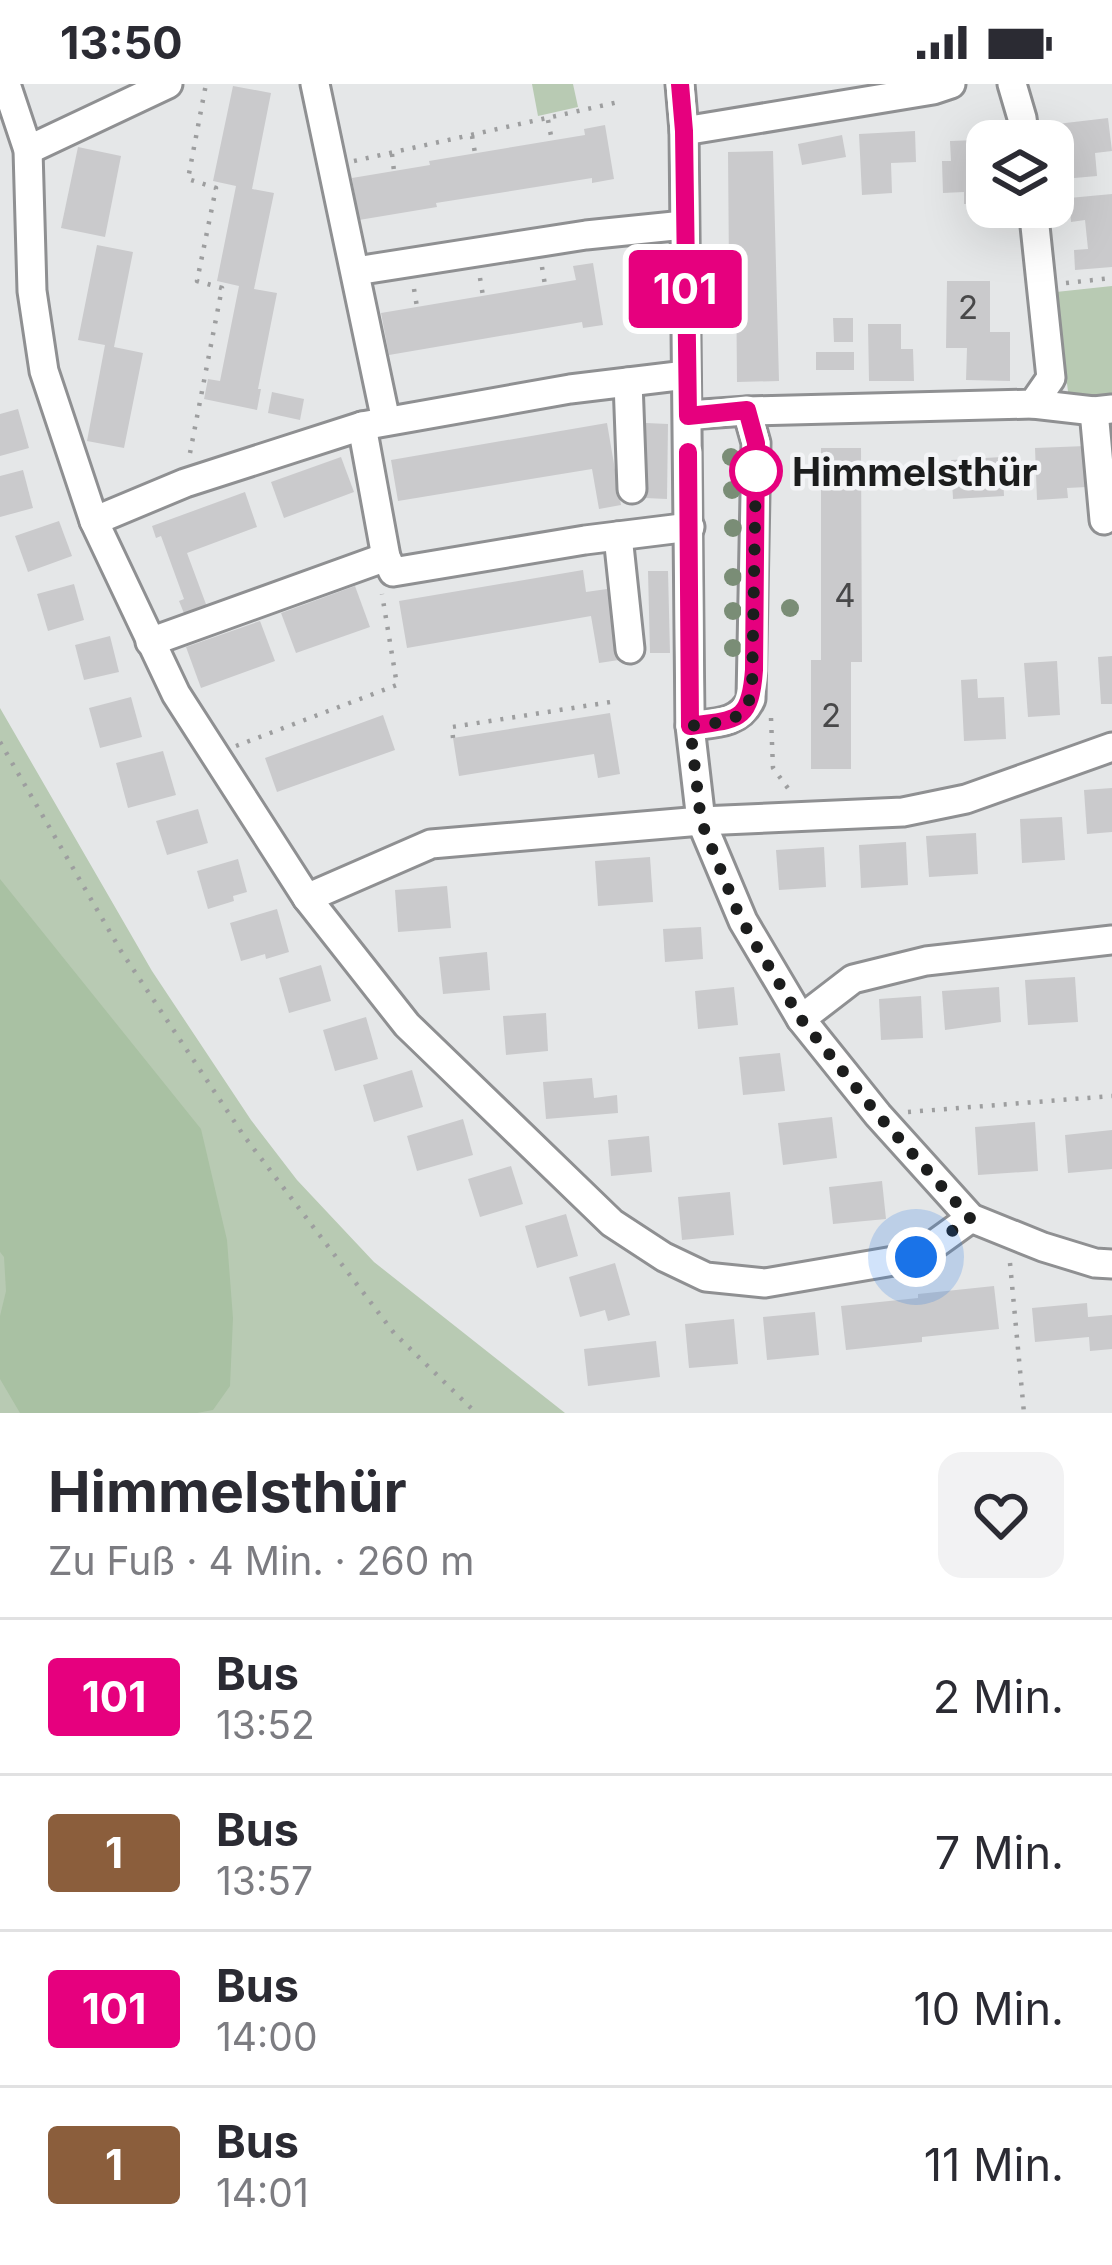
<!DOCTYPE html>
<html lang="de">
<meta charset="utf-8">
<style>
:root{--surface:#fff;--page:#f2f2f3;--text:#2b2b33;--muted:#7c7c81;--line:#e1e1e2}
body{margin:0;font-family:Inter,sans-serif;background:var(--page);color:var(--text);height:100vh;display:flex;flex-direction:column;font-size:45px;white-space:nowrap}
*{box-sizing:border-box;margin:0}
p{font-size:39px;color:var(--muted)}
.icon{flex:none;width:66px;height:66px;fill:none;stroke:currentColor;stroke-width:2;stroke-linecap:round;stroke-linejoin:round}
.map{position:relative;height:1329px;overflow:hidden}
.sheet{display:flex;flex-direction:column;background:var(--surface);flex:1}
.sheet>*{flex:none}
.badge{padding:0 24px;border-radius:9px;font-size:42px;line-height:78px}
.tools{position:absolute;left:966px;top:36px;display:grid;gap:24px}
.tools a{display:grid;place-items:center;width:108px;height:108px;border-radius:24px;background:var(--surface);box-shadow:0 12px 48px #0002;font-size:60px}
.you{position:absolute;width:60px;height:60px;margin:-30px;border:9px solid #fff;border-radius:50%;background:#1a73e8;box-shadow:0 0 0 18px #1a73e833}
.map>.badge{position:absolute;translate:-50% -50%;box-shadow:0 0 0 6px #fff}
.round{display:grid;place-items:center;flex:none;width:126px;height:126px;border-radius:24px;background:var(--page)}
.overview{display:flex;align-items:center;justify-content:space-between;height:204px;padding:0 48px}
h1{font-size:57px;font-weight:700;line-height:90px}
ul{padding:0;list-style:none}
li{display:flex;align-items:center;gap:36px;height:156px;padding:0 48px;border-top:3px solid var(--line)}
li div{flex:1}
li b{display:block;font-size:45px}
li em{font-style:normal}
li .badge{min-width:132px;font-weight:700;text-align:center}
.status{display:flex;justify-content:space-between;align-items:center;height:84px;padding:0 60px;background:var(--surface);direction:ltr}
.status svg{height:33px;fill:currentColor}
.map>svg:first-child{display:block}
</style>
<div class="status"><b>13:50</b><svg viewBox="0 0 49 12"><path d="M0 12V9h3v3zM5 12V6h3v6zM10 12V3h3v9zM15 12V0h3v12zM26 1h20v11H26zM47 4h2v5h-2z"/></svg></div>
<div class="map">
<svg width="1112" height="1329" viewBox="0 0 1112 1329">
<rect width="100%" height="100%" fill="#e5e7e8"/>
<!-- green -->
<g fill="#b8cab3">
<polygon points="532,0 573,0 578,23 538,32"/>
<polygon points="1112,202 1112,312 1069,316 1056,208"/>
<polygon points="0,624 152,887 251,1036 297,1096 374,1178 565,1329 0,1329"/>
</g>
<!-- forest -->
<polygon fill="#a9c1a3" points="0,795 201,1045 227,1156 233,1234 230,1302 213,1326 197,1329 20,1329 0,1295 0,1232 6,1207 4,1173 0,1168"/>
<!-- building -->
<g fill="#cacacc">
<polygon points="233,2 271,9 252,105 274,109 254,205 277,209 258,305 261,305 257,326 204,315 208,295 220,297 239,202 217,197 236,102 213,97"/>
<polygon points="1108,34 1112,67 1095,69 1097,92 1063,95 1057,40"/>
<polygon points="605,41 614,95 592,99 592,94 436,119 437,123 359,136 352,94 430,81 429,77 585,51 584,45"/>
<polygon points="1000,44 1001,57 987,57 985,120 964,120 964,108 943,109 942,77 951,77 950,57 978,56 978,45"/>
<polygon points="915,47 916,78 891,79 892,109 862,111 859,50"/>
<polygon points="842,51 846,73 802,81 798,60"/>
<polygon points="78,63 121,72 105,153 61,144"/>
<polygon points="773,67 779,297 737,298 736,185 729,185 728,68"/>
<polygon points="1112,110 1112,183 1075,186 1074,166 1088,165 1085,136 1071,138 1069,114"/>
<polygon points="97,161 133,168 114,263 143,269 124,364 87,357 105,261 78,256"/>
<polygon points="593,179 603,241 583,244 582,238 389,271 381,229 576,196 573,182"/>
<polygon points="947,197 990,197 990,248 1010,248 1010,297 966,296 967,264 946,264"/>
<polygon points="833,234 853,234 853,258 834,258"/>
<polygon points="868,240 901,240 901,265 913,265 914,297 869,297"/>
<rect x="816" y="268" width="38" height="18"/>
<polygon points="272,308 304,315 300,336 268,329"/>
<polygon points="18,325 29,364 0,372 0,330"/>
<polygon points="607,339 621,421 599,425 592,385 398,417 391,376"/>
<polygon points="646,339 668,340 667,415 645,414"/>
<polygon points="1086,362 1087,403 1067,404 1068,414 1037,416 1035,364"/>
<polygon points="821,364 861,364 862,578 851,578 851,685 811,685 811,576 821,576"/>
<polygon points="341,373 354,408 284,434 271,398"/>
<polygon points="1002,373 1004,412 953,415 951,376"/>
<polygon points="23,386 33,424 0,433 0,392"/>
<polygon points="245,408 257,443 187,469 210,531 188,539 179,517 184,515 161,452 156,454 152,442"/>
<polygon points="59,437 72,472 28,488 15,452"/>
<polygon points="583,486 586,508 607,505 619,576 599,579 591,532 407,564 399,517"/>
<polygon points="648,487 668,487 670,569 650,569"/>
<polygon points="74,500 84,536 48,547 37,510"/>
<polygon points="355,502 370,543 296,569 281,529"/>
<polygon points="260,537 275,577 201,604 186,563"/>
<polygon points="110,552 119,588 84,596 75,561"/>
<polygon points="1112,572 1112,620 1101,620 1098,573"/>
<polygon points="1057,577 1060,631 1028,633 1024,579"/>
<polygon points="977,595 978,614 1004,613 1006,655 964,657 961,596"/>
<polygon points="131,613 142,653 100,664 89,624"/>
<polygon points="610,629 620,690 598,694 594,670 459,692 453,654"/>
<polygon points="383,631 395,666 277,708 265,674"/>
<polygon points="163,667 176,711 128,724 116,679"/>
<polygon points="1112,704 1112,748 1087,750 1084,706"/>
<polygon points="198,725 208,759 167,771 156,737"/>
<polygon points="1062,733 1065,776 1022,779 1020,735"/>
<polygon points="976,749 978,790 929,793 926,752"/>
<polygon points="906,758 908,801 861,804 859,761"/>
<polygon points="824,763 826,803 779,806 776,766"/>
<polygon points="650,773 653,818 598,822 595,777"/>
<polygon points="238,775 247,808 233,812 234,817 208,825 197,787"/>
<polygon points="447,802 451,844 398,848 395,806"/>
<polygon points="277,825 289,868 266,875 265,870 241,877 230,839"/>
<polygon points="701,843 703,875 665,878 663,845"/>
<polygon points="487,868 490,906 443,910 439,873"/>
<polygon points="321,881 331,917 289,929 279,894"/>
<polygon points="1075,893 1078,938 1028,941 1025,896"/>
<polygon points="734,903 738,941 698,945 695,907"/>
<polygon points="999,903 1001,938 945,946 942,907"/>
<polygon points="921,912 923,954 881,956 879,915"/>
<polygon points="546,929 548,967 506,971 503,932"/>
<polygon points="366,933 378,975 335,987 323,946"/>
<polygon points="780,969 785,1007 743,1011 739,973"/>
<polygon points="412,986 423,1023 374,1038 363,1001"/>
<polygon points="592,994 594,1014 617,1011 618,1029 546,1035 543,998"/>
<polygon points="832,1033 837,1074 783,1081 778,1039"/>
<polygon points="463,1035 473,1071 417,1087 407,1052"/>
<polygon points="1035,1038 1038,1087 978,1091 975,1043"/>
<polygon points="1112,1046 1112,1085 1068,1089 1065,1051"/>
<polygon points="649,1052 652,1088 611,1092 608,1056"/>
<polygon points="511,1082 523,1120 480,1133 468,1095"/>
<polygon points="882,1097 886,1135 833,1140 829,1103"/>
<polygon points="730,1108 734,1151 682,1156 678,1113"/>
<polygon points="566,1130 578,1172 537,1184 525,1142"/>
<polygon points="615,1179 630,1231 608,1237 605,1226 580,1233 569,1193"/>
<polygon points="994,1202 999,1245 922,1253 922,1258 846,1266 841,1222 918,1214 918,1210"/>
<polygon points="1087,1219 1088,1233 1112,1231 1112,1265 1090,1267 1089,1253 1035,1258 1032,1224"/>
<polygon points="815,1228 819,1271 767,1276 763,1233"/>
<polygon points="734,1235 738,1280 689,1284 685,1240"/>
<polygon points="656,1257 660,1293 588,1302 584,1265"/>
</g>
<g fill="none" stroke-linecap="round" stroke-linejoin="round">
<defs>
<g id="minor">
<polyline points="6,0 28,66 32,207 44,287 94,437 176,610 307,814 407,941 612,1139 664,1173 706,1193 765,1199 917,1173 971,1134"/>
<polyline points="315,0 386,337"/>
<polyline points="680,0 684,47 690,642 701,737 743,837 801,935 878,1031 971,1134 1043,1163 1095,1179 1112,1180"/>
<polyline points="1012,0 1022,34 1025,57"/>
<polyline points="684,47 933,6 951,0"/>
<polyline points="28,66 168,0"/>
<polyline points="356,187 586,151 684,141"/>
<polyline points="628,298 632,405"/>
<polyline points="1033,320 1094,327 1112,325"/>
<polyline points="1094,327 1104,436"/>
<polyline points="688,331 747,327 1033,320 1051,294 1033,123"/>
<polyline points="362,342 386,473 393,488 585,456 690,443"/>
<polyline points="94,437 185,399 362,342 570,305 686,291"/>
<polyline points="618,452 630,565"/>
<polyline points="150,558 386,473"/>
<path d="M690,642C715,639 740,640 751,615L756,359L747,327"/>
<polyline points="307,814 431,760 701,737 903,728 966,715 1112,663"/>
<polyline points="801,935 853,895 926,877 1112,856"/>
</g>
</defs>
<!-- minor casing -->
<use href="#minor" stroke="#8f9092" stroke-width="33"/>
<!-- path -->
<g stroke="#9d9e9f" stroke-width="4.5" stroke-dasharray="3 9" stroke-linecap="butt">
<polyline points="548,36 552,57"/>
<polyline points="472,52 475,69"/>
<polyline points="392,70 394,87"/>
<polyline points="354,77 623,17"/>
<polyline points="542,183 545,201"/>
<polyline points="480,194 483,212"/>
<polyline points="1066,199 1112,194"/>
<polyline points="414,205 417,223"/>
<polyline points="190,369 222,204 197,197 216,104 188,95 206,0"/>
<polyline points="771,634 773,684 790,707"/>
<polyline points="453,654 452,643 617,617"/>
<polyline points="0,658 121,867 244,1052 394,1249 476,1329"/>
<polyline points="236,662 397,601 382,510"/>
<polyline points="908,1028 1112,1012"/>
<polyline points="1010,1179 1024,1329"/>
</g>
<!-- minor -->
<use href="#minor" stroke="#fff" stroke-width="27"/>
</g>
<!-- trees -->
<g fill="#7a8d76">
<circle cx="731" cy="373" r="9"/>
<circle cx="732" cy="406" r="9"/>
<circle cx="733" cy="444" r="9"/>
<circle cx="733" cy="493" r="9"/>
<circle cx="790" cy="524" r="9"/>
<circle cx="733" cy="527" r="9"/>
<circle cx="733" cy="564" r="9"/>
</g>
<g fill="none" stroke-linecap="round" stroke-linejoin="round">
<defs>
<path id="line" d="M680,0L684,47L688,332L747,326L756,359L754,586C750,639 738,635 690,642L688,368"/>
</defs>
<!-- line casing -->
<use href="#line" stroke="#fff" stroke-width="27"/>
<!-- line -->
<use href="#line" stroke="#e6007e" stroke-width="18"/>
<!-- walk -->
<path stroke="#1c1d1d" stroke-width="12" stroke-dasharray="0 21.6" d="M756,387V383L752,606C745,641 720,638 690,642L701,737L736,824L752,855L801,935L878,1031L970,1134L916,1173"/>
</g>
<!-- markers -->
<circle fill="#fff" stroke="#e6007e" stroke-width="6" cx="756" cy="387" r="24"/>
<g text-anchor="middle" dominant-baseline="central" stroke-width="9" stroke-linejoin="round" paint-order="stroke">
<!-- number labels -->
<g font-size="33" fill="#484849">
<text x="968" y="223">2</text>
<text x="845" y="511">4</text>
<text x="831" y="631">2</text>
</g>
<!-- stop labels -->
<g font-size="39" font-weight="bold" fill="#1c1d1d" stroke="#f3f4f6" text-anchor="start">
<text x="792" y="387">Himmelsthür</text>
</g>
</g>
</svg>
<div class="tools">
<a><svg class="icon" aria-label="layers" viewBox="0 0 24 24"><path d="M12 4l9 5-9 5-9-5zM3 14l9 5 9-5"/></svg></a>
</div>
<div class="you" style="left:916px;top:1173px"></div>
<b class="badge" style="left:685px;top:205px;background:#e6007e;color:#fff">101</b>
</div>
<section class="sheet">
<div class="overview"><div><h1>Himmelsthür</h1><p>Zu Fuß · 4 Min. · 260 m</p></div><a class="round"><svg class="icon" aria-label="heart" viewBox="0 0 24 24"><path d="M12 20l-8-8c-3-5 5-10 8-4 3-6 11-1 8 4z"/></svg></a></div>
<ul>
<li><span class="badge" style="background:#e6007e;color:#fff">101</span><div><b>Bus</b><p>13:52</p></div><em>2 Min.</em></li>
<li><span class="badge" style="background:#8b5e3c;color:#fff">1</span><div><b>Bus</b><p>13:57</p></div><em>7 Min.</em></li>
<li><span class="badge" style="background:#e6007e;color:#fff">101</span><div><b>Bus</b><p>14:00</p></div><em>10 Min.</em></li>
<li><span class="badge" style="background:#8b5e3c;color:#fff">1</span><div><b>Bus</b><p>14:01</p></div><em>11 Min.</em></li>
</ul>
</section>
